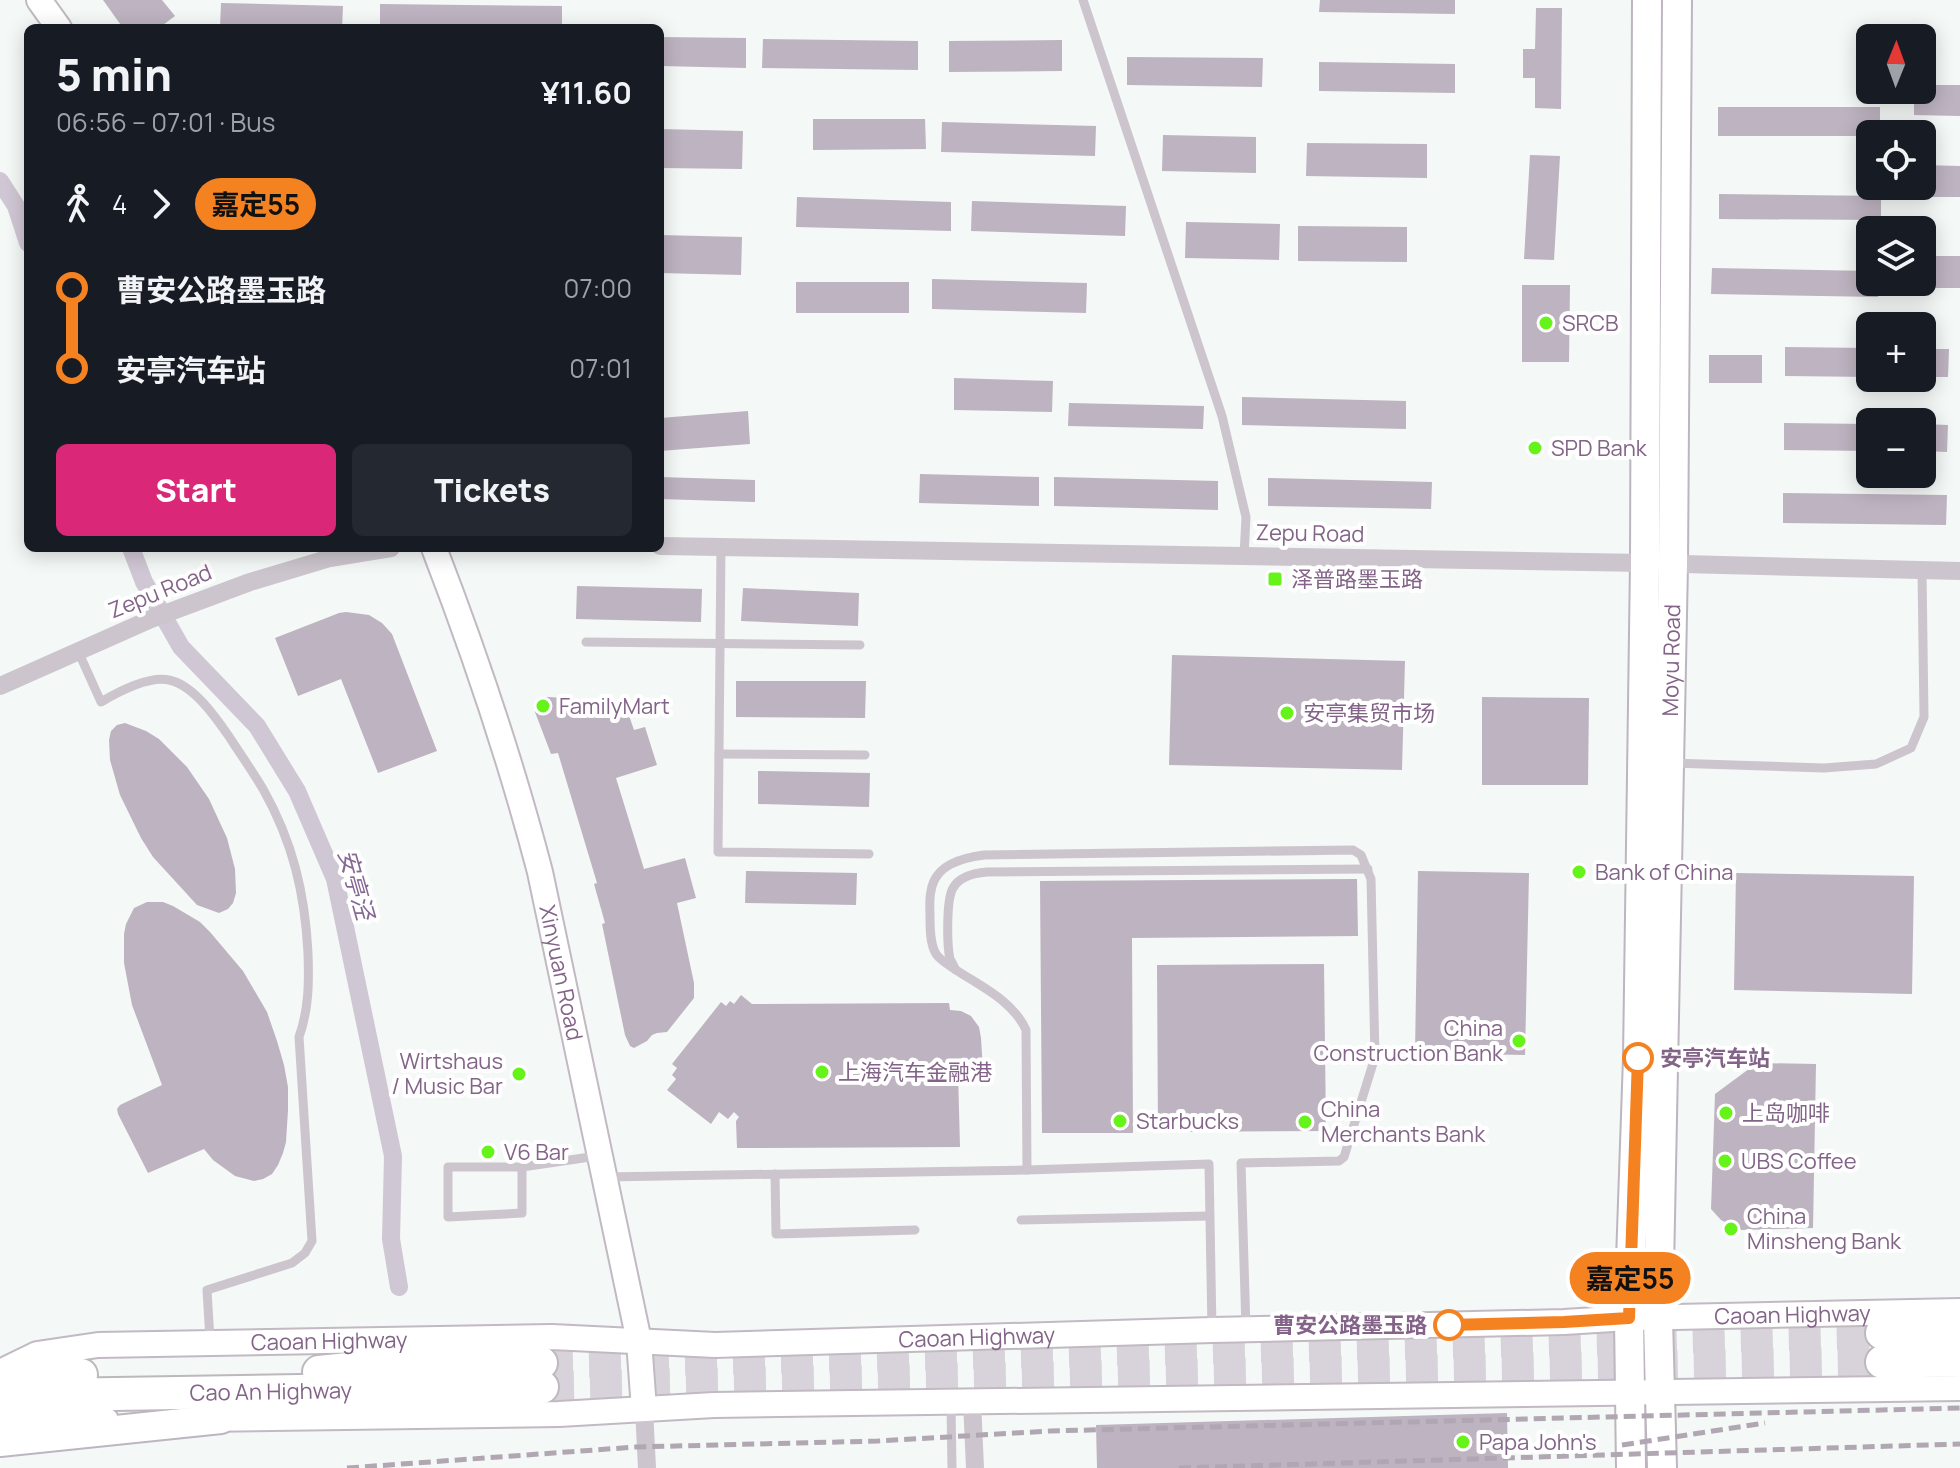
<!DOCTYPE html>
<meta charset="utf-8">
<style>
:root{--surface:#171b24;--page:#242831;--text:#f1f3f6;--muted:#9ea1a6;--accent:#db2777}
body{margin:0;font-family:Manrope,"Noto Sans SC",sans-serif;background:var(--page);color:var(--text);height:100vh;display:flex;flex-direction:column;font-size:30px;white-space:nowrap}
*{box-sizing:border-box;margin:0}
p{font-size:26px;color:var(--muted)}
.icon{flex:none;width:44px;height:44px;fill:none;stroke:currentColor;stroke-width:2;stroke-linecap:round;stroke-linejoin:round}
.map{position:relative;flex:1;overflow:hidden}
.panel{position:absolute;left:24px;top:24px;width:640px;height:528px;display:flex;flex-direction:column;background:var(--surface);border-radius:12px;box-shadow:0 4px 20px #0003}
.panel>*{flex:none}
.badge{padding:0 16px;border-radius:26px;font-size:28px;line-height:52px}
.needle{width:52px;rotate:1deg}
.fabs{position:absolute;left:1856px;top:24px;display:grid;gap:16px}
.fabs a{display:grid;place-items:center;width:80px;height:80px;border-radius:12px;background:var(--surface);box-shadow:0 4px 20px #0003;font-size:40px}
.map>.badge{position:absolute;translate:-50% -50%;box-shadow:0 0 0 4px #fff}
.legs{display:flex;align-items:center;gap:12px;height:88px;padding:0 32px;font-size:26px}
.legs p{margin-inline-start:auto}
.overview{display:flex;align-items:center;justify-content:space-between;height:136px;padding:0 32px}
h1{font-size:44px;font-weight:800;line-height:60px}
.action{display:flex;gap:16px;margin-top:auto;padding:16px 32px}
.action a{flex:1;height:92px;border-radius:12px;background:var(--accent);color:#fff;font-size:32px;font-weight:800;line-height:92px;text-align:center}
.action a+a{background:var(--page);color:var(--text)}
ul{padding:0 32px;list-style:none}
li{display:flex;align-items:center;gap:28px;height:80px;font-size:30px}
li i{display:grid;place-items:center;width:12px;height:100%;margin:0 10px;background:currentColor}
li i::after{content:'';width:20px;height:20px;margin:-10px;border:6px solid;border-radius:50%;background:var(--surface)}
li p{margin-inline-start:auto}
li:first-child i{background:linear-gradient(#0000 50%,currentColor 0)}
li:last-child i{background:linear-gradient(currentColor 50%,#0000 0)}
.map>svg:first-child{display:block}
</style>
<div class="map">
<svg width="1960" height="1468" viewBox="0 0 1960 1468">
<rect width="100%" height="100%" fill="#f4f8f6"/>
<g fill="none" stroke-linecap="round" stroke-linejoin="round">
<!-- canal -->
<g stroke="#d0c7d4" stroke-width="18">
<polyline points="0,181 16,206 28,243"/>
<polyline points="131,548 144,582 181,647 257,726 297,791 335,879 393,1156 391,1239 399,1287"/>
</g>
</g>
<!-- building -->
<g fill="#beb3c0">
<polygon points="103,0 162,0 175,16 159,28 123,28"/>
<polygon points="1320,0 1455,0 1455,14 1319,12"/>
<polygon points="221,3 343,6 342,28 220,28"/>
<polygon points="380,4 562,6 562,28 380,28"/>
<polygon points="1536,8 1562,8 1561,109 1535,108 1535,78 1523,78 1523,49 1535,49"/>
<polygon points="660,37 746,38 746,68 660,66"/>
<polygon points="763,39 918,41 918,70 762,68"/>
<polygon points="1062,40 1062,71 949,72 949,41"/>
<polygon points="1127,57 1263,58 1262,87 1127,85"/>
<polygon points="1319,62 1455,64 1455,93 1319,91"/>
<polygon points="1922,85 1960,85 1960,116 1914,115 1914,90 1922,90"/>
<polygon points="1718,107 1880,107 1880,134 1870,134 1870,136 1718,136"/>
<polygon points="813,119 925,119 926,149 813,150"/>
<polygon points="942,122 1096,126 1095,156 941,152"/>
<polygon points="660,129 743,131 742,169 660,168"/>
<polygon points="1163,135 1256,137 1256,173 1162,171"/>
<polygon points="1307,143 1427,144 1427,178 1306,176"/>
<polygon points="1530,155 1560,156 1554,260 1524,259"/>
<polygon points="1922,165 1960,166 1960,197 1895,197 1895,186 1922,186"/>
<polygon points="1719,194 1881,196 1881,220 1719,219"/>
<polygon points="797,197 951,202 951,231 796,227"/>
<polygon points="972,201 1126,206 1125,236 971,231"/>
<polygon points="1186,222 1280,224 1279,260 1185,258"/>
<polygon points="1298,226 1407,227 1407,262 1298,261"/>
<polygon points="660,235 742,237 741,275 660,273"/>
<polygon points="1922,256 1960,256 1960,288 1907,288 1907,282 1922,282"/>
<polygon points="1712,268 1870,271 1870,282 1878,282 1878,297 1711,294"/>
<polygon points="932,279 1087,283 1086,313 932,309"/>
<rect x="796" y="282" width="113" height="31"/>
<polygon points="1522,285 1570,285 1569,362 1522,362"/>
<polygon points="1785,347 1870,348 1870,377 1785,376"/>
<polygon points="1922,349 1949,349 1948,377 1922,377"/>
<rect x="1709" y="355" width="53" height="28"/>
<polygon points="954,378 1053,381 1052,412 954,410"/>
<polygon points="1242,397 1406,401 1406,429 1242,425"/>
<polygon points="1069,403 1204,406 1203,429 1068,426"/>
<polygon points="748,411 750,444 660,451 660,418"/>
<polygon points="1784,423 1870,424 1870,451 1784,450"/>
<polygon points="1922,424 1948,425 1947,452 1922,451"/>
<polygon points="920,474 1039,477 1039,506 919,503"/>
<polygon points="660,477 755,480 755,502 660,499"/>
<polygon points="1054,477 1218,481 1218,510 1054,506"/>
<polygon points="1268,478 1432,482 1431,509 1268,506"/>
<polygon points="1783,493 1947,495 1946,525 1783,523"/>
<polygon points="577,586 702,589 701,622 576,619"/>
<polygon points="743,588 859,593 858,626 741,621"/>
<polygon points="346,612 369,615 382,623 392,634 437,751 378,773 341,679 298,696 275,638 339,613"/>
<polygon points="1172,655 1405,661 1402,770 1169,765"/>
<polygon points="736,681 866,681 865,718 736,717"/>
<polygon points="548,697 619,701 625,704 634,730 645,727 657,765 616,778 644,869 685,858 696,898 677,903 694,983 694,998 667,1032 657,1033 652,1035 647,1041 634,1048 630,1046 625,1035 602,924 605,923 594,884 597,883 558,753 551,754 535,712 537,702 542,698"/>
<polygon points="1482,697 1589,698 1588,785 1482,785"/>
<polygon points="125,723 146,731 159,739 187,767 209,799 227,838 235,869 236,893 233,903 228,909 219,913 197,905 153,857 141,838 120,795 110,760 109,740 111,731 117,725"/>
<polygon points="758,771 870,773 869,807 758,804"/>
<polygon points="746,871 857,873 856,905 745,903"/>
<polygon points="1418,871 1529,873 1525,1055 1415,1053"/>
<polygon points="1736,873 1914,876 1912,994 1734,990"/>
<polygon points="1357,879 1358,936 1132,938 1133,1133 1042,1133 1040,881"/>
<polygon points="147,902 163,902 173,906 200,922 210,932 243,971 267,1012 277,1041 284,1065 288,1087 288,1110 286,1142 283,1153 278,1165 272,1174 263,1179 254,1181 235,1176 213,1160 204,1149 148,1173 118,1114 117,1109 120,1105 162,1085 132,1005 124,963 124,934 126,924 134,908"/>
<polygon points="1324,964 1326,1131 1158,1132 1157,965"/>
<polygon points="741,995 752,1004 949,1003 950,1010 961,1011 971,1016 979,1027 981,1038 983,1071 958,1073 960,1147 737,1148 736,1121 739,1117 734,1112 728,1119 719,1112 711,1124 667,1090 676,1079 672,1075 677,1068 672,1064 721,1002 726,1006 730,1001 734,1004"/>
<polygon points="1757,1063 1816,1064 1813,1228 1741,1230 1721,1220 1711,1209 1715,1094"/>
<polygon points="1507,1413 1508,1468 1097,1468 1096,1425"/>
</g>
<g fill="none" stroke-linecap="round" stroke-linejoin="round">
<!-- highway-tunnel -->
<g stroke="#d8d3da" stroke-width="32" stroke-dasharray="32 16" stroke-linecap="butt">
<polyline points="541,1363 1882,1333"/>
<polyline points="542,1387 1882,1362"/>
</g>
<defs>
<g id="secondary">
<polyline points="39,0 59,28"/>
<path id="s1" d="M434,548C475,654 511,761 540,872L639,1341L644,1409"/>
<path id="s2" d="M0,1372L37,1354L98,1345L552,1337L715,1345L1212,1330L1564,1322L1629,1318L1960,1311"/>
<polyline points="202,1419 559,1414 714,1405 1960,1388"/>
<polyline points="0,1421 106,1420"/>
</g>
<g id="primary">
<polyline points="0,1442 221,1419"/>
<polyline points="1631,1468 1629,1318 1638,1058 1645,563 1647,0"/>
<path id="s3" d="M1662,1468L1658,1319L1673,564L1677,0"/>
</g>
<g id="highway">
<polyline points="1882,1333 1960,1331"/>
<polyline points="1882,1362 1960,1360"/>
<polyline points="319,1372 378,1366 541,1363"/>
<polyline points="0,1376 81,1375"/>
<path id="s4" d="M0,1406L52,1395L542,1387"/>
</g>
</defs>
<!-- secondary casing -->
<use href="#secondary" stroke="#c2b9c3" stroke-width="28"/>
<!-- primary casing -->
<use href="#primary" stroke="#bdb5bf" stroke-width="32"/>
<!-- highway casing -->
<use href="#highway" stroke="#bdb7be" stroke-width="36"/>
<!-- lane -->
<g stroke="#ccc5cd" stroke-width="9">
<polyline points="1083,0 1222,416 1246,517 1244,556"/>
<polyline points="721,547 718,852 869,854"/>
<polyline points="586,642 860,645"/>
<path d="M78,651L101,702C118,692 149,676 169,680C194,685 217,719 230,738C241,755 253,772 263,789C293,842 305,894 308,953C309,982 309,1009 299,1037L312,1241L305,1253L292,1263L207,1290L210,1340"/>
<polyline points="719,754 865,755"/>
<polyline points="1671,763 1824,768 1876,764 1911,748 1924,717 1922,570"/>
<path d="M956,970C950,966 940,960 936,954C930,944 930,928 930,917C930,909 929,899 931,891C935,865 961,858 984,855L1353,850L1361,855L1371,879L1375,1057L1344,1157L1339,1161L1241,1163L1246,1329"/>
<polyline points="522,1167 522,1213 448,1217 448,1167 522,1167 597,1156"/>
<polyline points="775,1174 776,1234 915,1230"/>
<polyline points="605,1177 1027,1170"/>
<polyline points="1021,1220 1209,1216"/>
<path d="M1212,1330L1209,1164L1027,1170L1026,1030C1013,1001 982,987 956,970C954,967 952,962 950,959C947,946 946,900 953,888C959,877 975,873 987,872L1368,869"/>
<polyline points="951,1405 952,1468"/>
</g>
<!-- street -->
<g stroke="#ccc5cd" stroke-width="18">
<polyline points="660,546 1645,563 1960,571"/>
<polyline points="0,686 151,619 250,582 330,558 391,548"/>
<polyline points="972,1401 975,1468"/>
<polyline points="644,1409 647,1468"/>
</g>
<!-- secondary -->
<use href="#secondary" stroke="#fff" stroke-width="24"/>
<!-- primary -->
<use href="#primary" stroke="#fff" stroke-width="28"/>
<!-- highway -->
<use href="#highway" stroke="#fff" stroke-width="32"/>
<!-- rail -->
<g stroke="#b1a7b3" stroke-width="5" stroke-dasharray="12 6" stroke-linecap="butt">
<polyline points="1622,1445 1765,1423"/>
<polyline points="347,1468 636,1447 878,1441 1050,1431 1960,1408"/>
<polyline points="1179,1468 1960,1444"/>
</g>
</g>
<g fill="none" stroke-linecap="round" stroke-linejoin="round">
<defs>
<polyline id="line-1" points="1449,1325 1564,1322 1629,1318 1638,1058"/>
</defs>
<!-- line-1 casing -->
<use href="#line-1" stroke="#fff" stroke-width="18"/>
<!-- line-1 -->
<use href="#line-1" stroke="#f58220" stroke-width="12"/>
</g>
<!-- markers -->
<g fill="#65f319" stroke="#fff" stroke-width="3">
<circle cx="1546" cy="323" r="8"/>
<circle cx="1535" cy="448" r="8"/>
<rect x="1267" y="571" width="16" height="16" rx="4"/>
<circle cx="543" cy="706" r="8"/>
<circle cx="1287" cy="713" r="8"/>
<circle cx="1579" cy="872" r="8"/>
<circle cx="1519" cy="1041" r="8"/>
<circle cx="822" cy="1072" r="8"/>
<circle cx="519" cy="1074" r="8"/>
<circle cx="1726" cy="1113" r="8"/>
<circle cx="1120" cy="1121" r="8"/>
<circle cx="1305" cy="1122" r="8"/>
<circle cx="488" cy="1152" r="8"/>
<circle cx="1725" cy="1161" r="8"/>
<circle cx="1731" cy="1229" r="8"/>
<circle cx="1463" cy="1442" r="8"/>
</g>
<g fill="#fff" stroke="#f58220" stroke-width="4">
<circle cx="1638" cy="1058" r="14"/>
<circle cx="1449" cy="1325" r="14"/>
</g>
<g text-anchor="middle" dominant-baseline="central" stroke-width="8" stroke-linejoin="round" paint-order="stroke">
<!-- poi labels -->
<g font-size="22" fill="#836488" stroke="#fff" text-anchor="start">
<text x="1562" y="323">SRCB</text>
<text x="1551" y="448">SPD Bank</text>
<text x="1291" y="579">泽普路墨玉路</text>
<text x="559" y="706">FamilyMart</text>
<text x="1303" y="713">安亭集贸市场</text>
<text x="1595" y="872">Bank of China</text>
<text x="1503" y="1028" text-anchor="end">China<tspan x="1503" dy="25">Construction Bank</tspan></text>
<text x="503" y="1061" text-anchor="end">Wirtshaus<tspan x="503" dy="25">/ Music Bar</tspan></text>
<text x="838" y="1072">上海汽车金融港</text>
<text x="1321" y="1109">China<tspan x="1321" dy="25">Merchants Bank</tspan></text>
<text x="1742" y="1113">上岛咖啡</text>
<text x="1136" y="1121">Starbucks</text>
<text x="504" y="1152">V6 Bar</text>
<text x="1741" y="1161">UBS Coffee</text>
<text x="1747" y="1216">China<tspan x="1747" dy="25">Minsheng Bank</tspan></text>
<text x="1479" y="1442">Papa John's</text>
</g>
<!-- street labels -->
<g font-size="22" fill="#836488" stroke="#fff">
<text transform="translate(1310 533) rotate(1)">Zepu Road</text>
<text transform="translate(160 591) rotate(-22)">Zepu Road</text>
<text stroke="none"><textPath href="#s3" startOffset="808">Moyu Road</textPath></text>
<text stroke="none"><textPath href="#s1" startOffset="444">Xinyuan Road</textPath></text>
<text stroke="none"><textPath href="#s2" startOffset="1798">Caoan Highway</textPath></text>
<text stroke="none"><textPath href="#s2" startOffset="982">Caoan Highway</textPath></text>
<text stroke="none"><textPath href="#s2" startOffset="334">Caoan Highway</textPath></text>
<text stroke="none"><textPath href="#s4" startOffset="272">Cao An Highway</textPath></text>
</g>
<!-- stop labels -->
<g font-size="22" font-weight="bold" fill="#836488" stroke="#fff" text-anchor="start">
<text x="1660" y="1058">安亭汽车站</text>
<text x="1427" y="1325" text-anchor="end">曹安公路墨玉路</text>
</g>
<!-- water labels -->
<g font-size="24" font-style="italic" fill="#866993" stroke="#fff">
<text transform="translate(357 884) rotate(74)">安亭泾</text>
</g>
</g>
</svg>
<div class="fabs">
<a><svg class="needle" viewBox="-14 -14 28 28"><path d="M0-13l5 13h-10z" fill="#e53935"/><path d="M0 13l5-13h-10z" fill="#9ea1a6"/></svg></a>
<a><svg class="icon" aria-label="locate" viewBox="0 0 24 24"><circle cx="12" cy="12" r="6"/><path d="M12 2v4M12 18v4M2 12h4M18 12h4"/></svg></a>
<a><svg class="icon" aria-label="layers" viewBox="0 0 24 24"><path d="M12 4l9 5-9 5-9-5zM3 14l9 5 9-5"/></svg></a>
<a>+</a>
<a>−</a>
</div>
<b class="badge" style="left:1630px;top:1278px;background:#f58220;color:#111">嘉定55</b>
<section class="panel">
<div class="overview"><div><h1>5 min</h1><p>06:56 – 07:01 · Bus</p></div><b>¥11.60</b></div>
<div class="legs"><svg class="icon" aria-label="walk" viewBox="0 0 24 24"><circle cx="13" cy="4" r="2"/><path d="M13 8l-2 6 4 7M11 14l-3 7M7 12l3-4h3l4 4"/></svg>4<svg class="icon" aria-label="forward" viewBox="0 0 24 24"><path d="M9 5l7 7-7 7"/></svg><b class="badge" style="background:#f58220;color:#111">嘉定55</b></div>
<ul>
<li><i style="color:#f58220"></i><b>曹安公路墨玉路</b><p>07:00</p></li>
<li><i style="color:#f58220"></i><b>安亭汽车站</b><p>07:01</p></li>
</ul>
<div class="action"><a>Start</a><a>Tickets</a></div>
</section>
</div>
